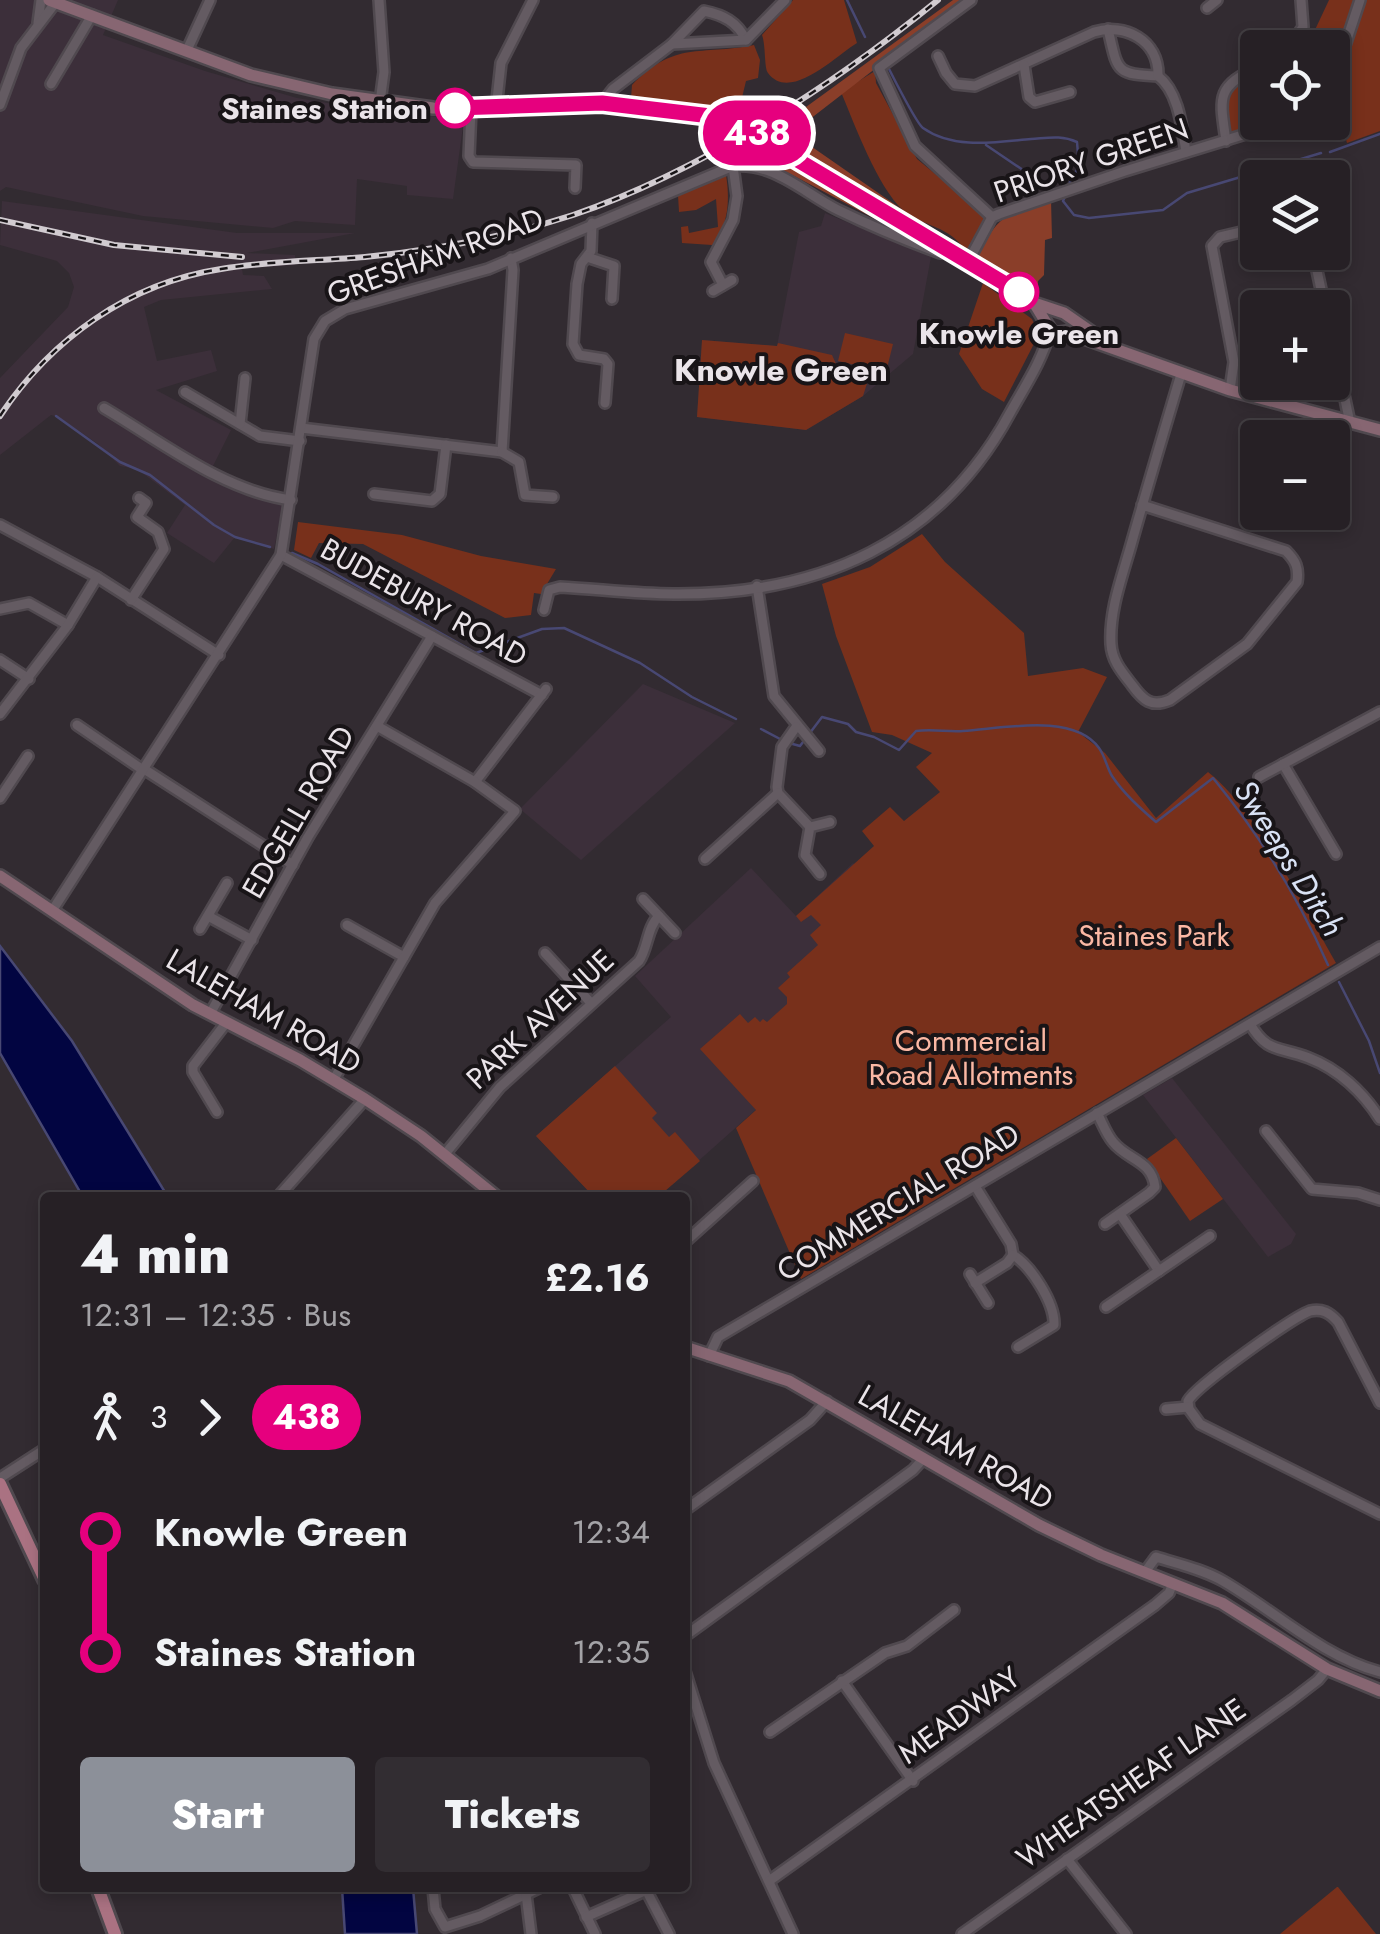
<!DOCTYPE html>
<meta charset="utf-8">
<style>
:root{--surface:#262025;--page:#322d32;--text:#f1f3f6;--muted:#a4a3a7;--line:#423e42;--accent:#8c9099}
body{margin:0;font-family:Jost,sans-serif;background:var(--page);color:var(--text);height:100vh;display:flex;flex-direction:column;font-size:38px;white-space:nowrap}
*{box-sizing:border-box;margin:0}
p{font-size:32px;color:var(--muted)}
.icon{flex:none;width:55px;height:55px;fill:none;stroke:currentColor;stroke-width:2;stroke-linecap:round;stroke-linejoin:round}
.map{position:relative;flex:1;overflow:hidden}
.sheet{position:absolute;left:40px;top:1192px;width:650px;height:700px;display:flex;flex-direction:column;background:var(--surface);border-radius:10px;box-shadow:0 5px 15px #0003,0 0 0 2px var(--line)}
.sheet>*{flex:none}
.badge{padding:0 20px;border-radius:32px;font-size:35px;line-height:65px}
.tools{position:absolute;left:1240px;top:30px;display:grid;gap:20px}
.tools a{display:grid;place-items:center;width:110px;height:110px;border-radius:10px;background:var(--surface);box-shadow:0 5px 15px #0003,0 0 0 2px var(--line);font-size:50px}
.map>.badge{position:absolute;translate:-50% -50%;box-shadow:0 0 0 5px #fff}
.legs{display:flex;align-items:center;gap:15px;height:110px;padding:0 40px;font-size:32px}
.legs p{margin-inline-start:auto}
.overview{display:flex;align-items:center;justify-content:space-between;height:170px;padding:0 40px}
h1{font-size:55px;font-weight:800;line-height:75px}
.button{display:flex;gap:20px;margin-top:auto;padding:20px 40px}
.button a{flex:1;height:115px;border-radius:10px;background:var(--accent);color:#fff;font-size:40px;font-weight:800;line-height:115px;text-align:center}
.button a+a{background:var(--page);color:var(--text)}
ul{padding:0 40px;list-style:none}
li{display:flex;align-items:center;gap:35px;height:120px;font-size:38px}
li i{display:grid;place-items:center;width:15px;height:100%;margin:0 12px;background:currentColor}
li i::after{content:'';width:25px;height:25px;margin:-12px;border:8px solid;border-radius:50%;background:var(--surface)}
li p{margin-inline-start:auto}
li:first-child i{background:linear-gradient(#0000 50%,currentColor 0)}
li:last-child i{background:linear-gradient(currentColor 50%,#0000 0)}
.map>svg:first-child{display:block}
</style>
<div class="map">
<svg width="1380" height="1934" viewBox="0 0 1380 1934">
<rect width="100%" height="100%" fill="#322b31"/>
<!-- built -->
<g fill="#3c2f3a">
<polygon points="0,0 118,0 103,35 205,71 297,98 382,112 464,119 453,199 407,195 407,186 357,179 355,225 295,221 273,228 143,216 6,187 0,191"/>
<polygon points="2,201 237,233 355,233 247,253 295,255 295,265 242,269 243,275 264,276 272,289 161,300 144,307 157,361 211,350 217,371 156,390 231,430 213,466 260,491 285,494 274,549 235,537 214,563 209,560 167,533 185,505 137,469 120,466 98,444 58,417 51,415 0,455 0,378 68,307 74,287 69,273 57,261 0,245"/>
<polygon points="825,213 931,257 913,354 863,396 806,430 697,417 702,340 777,346 799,232 821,226"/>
<polygon points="643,684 735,723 581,860 520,809"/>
<polygon points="853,863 936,949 658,1197 594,1197 536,1136 671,1017 635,976 751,868 796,916"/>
<polygon points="1172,1078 1296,1234 1291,1244 1268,1257 1143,1095"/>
</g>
<!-- green -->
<g fill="#78301b">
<path d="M793,0H844L857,43C837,55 790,103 768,73C764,68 766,46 762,35Z"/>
<polygon points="1329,0 1380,0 1380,131 1347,143 1340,119 1333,120 1332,48 1291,48 1314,32"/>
<path d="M754,45L760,60L758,78L746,81L739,110L652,103L631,98L632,85C676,40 699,56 754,45Z"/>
<polygon points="1257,68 1258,122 1285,123 1226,141 1226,86"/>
<path d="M875,71L876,83L917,159L989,218L967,253C949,224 926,229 903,210C878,188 854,123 841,92Z"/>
<path d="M726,175C730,200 729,225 712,245L682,243L681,227L688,226L689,233L718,227L716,199L696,210L679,212L678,195Z"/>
<polygon points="983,283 1032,319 1039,334 1004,402 982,389 959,354"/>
<polygon points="845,333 893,344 886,372 838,361"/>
<polygon points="702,340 777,346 778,343 832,355 837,366 870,374 863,396 806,430 697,417"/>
<polygon points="298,522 402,535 481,556 556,569 541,594 534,593 531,615 505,618 363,544 319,543 311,558 294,550"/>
<path d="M922,534L945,562L1024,633L1028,676L1083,668L1107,677L1078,732L1105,753L1156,818L1208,772C1254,807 1306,910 1336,963L801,1279L736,1128L756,1110L700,1049L740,1014L748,1023L755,1017L760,1022L763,1019L767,1022L787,1004V997L778,988L790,977L787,973L818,945L810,935L821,925L811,915L801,922L796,916L874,846L862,831L890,807L904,821L940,792L916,767L932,753L892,735L872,732L836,636L822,584L870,567Z"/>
<polygon points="615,1066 657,1113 652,1118 669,1137 675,1132 700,1161 658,1197 594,1197 536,1136"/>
<polygon points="1176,1138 1223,1199 1190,1221 1147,1159"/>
<polygon points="1338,1887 1376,1934 1280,1934 1337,1887"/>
</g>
<!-- forest -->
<g fill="#8a3e29">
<polygon points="953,0 964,0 792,133 923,224 915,240 764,160 726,155 795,115"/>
<path d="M1051,200L1052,238L1045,240L1044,275L1038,281V288L975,258C1001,214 1003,214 1051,200Z"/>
</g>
<!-- water -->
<g fill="#020541" stroke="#484873" stroke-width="2.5">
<polygon points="0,946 72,1041 168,1197 83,1197 0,1053"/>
<polygon points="342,1888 413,1888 417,1934 345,1934"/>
</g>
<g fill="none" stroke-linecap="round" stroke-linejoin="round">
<!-- stream -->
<g stroke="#484873" stroke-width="2.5">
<polyline points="847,0 865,37"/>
<path d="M888,67C893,77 917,124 923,128C954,150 997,142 1031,139C1048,138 1061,135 1077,142L1079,166L1068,186"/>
<polyline points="986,145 1054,191"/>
<polyline points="1330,152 1380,134"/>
<polyline points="1066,194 1063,201 1074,215 1089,218 1163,210 1187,193 1321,153"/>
<polyline points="56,416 120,462 150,475 214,525 235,537 270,547"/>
<polyline points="292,553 318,564 476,653 542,629 564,628 640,663 692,697 736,719"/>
<polyline points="761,729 782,740"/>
<path d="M789,743L800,746L822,717L848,724L856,732L874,737L899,750L916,731C932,729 948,732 963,731C1000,729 1073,712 1099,748C1105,756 1107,768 1112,776C1124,794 1140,808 1156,822L1213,778C1259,834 1299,899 1328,965"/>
<polyline points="1339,982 1369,1041 1380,1073"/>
</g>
<defs>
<g id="street">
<polyline points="379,0 384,72 380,102"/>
<polyline points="971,0 879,68 915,146 992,217"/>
<polyline points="1207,8 1217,0"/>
<polyline points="38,23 41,0"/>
<path d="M1108,29C1118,72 1115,74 1158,76"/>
<path d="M672,44L704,11C724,15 737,22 746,40"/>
<polyline points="1289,48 1303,27 1301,0"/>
<polyline points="187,50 210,0"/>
<path d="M938,56L946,73L955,84L975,86L1094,32C1125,23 1159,40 1158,76C1179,92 1182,128 1186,152"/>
<polyline points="1024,65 1029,97 1035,102 1070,92"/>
<polyline points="51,84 92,15"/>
<polyline points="1332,85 1360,0"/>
<polyline points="602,103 613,89 672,44 746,40 785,0"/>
<polyline points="0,105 21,48 56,2"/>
<polyline points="471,109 469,156 473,162 576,165 575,188"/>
<polyline points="496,109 501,63 533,0"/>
<path d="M1226,141C1220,98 1215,87 1258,67"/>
<polyline points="1332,209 1340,207"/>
<polyline points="592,223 591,251 581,264 577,284 573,344 579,355 604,359 608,364 605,403"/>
<polyline points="1313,252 1325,308"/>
<polyline points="587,257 614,266 612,299"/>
<polyline points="969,260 992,217 999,214 1125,171 1285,122"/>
<polyline points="723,285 711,262 733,220 737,196 733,166"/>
<polyline points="713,291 732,280"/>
<polyline points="1332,338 1350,423"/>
<polyline points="1230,390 1234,362 1212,246 1220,237 1258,228"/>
<polyline points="185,392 260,436 300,441"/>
<path d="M104,408C162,442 223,491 291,500"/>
<polyline points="240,424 245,378"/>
<polyline points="301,428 502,452 513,270 511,258"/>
<polyline points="502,452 519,462 525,495 553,497"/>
<polyline points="374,494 432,501 440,494 446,445"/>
<path d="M1142,505L1286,551C1296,561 1299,568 1297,582L1247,644L1170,700C1151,708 1143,700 1132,685C1122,672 1112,661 1111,644C1109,611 1122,577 1131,545C1147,488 1164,431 1181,374"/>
<polyline points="0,525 97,577 219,655"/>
<polyline points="281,555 542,695"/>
<polyline points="757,586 774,696 819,751"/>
<polyline points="131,600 164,549 158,532 137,517 146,503 139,498"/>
<polyline points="0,609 29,603 68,625"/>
<path d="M544,610L549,590L560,587C598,589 636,594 674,594C819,595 940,543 1010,413C1025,386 1042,361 1050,331"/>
<polyline points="0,660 29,679"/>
<polyline points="0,714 68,625 97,577"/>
<polyline points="77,725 143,770"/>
<polyline points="796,727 782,747 777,787 778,793 810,827"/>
<polyline points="1283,764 1336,854"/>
<polyline points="144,769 293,865"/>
<polyline points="1259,777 1380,712"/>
<polyline points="475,782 546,689"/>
<polyline points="0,798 28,756"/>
<polyline points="705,859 778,793"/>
<polyline points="820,874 805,855 810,827 830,822"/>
<polyline points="643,899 675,933"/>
<path d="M52,911L281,555L314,339L325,321L345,309L488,269L733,166C774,162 804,193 838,210C869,225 900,238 932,250L940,253L950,249"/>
<polyline points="208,916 252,940"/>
<polyline points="347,925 404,957"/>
<polyline points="200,929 227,883"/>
<polyline points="545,953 591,1003"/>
<polyline points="210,1014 308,837 432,636"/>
<path d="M1250,1024C1268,1054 1279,1046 1309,1058C1338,1069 1363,1092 1380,1119"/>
<polyline points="334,1079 435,903 515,811 475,782 377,726"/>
<polyline points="217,1112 193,1072 193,1066 226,1023"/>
<path d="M1097,1113C1102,1122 1106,1134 1113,1142C1127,1160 1152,1160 1155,1187L1149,1193L1105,1224"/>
<polyline points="1266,1131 1312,1189 1358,1193 1380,1200"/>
<path d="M445,1154L500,1087L639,961C648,948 647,927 659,916"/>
<path d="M975,1186L1011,1244L1013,1255C1031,1266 1055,1303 1054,1325L1018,1347"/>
<polyline points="277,1198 365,1099"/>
<polyline points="1120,1214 1159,1271"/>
<polyline points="685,1242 753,1181"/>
<polyline points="970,1274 988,1303"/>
<polyline points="975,1283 1007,1263 1013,1255"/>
<polyline points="1106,1307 1210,1236"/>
<polyline points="709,1356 718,1337 1380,947"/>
<path d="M1380,1403L1338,1322C1330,1313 1322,1308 1310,1311C1293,1317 1196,1386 1188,1401L1189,1409L1200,1424L1380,1514"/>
<polyline points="1166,1409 1188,1407"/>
<polyline points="0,1478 45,1449"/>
<polyline points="685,1510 810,1420 827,1401"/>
<path d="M1145,1572L1156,1557C1178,1564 1202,1569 1223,1581C1275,1611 1321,1656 1380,1672"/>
<polyline points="685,1636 913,1470 924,1458"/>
<polyline points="685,1671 714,1763 793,1934"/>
<polyline points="842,1681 913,1781"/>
<polyline points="770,1732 885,1653 907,1646 954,1610"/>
<polyline points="1067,1859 1126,1934"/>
<polyline points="769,1881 1155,1605 1169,1593 1173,1583"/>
<polyline points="433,1888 435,1909 445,1927 480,1916 539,1888"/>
<polyline points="573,1888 595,1934"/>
<polyline points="645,1888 669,1934"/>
<polyline points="526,1894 531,1934"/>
<polyline points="586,1917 647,1890"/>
<polyline points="962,1934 1292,1700 1318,1680 1327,1669"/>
</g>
<g id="secondary">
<polyline points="49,0 251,75 332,94 433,108 496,109 602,103 690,112"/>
<polyline points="799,160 1006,282 1034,303 1053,334 1067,332 1230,390 1380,430"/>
<polyline points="1034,303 1064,313 1100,338"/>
<polyline points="0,876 193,1005 300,1060 365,1099 421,1136 498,1198"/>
<polyline points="685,1347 789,1381 1039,1525 1101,1555 1222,1603 1327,1669 1380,1691"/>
</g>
<g id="primary">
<polyline points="0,1484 45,1580"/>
<polyline points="98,1888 115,1934"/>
</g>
</defs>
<!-- street casing -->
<use href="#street" stroke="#50494f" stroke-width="14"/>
<!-- secondary casing -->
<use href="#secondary" stroke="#50494f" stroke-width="16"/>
<!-- primary casing -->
<use href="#primary" stroke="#50494f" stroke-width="18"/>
<!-- street -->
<use href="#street" stroke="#645b62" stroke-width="9"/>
<!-- secondary -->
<use href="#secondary" stroke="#876672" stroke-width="11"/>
<!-- primary -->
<use href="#primary" stroke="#aa7282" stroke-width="12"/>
<defs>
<g id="rail">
<polyline points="0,220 114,245 242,257"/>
<path d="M0,416C51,339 129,283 221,269C268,261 317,261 365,257C435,250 506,237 573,215C700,172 835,84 938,0"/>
</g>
</defs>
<!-- rail casing -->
<use href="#rail" stroke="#d1cbd0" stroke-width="6"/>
<!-- rail -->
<use href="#rail" stroke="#181417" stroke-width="2.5" stroke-dasharray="8" stroke-linecap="butt"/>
<defs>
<polyline id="secondary-bridge" points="690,112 727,119 799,160"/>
</defs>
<!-- secondary-bridge casing -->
<use href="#secondary-bridge" stroke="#50494f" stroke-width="16" stroke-linecap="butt"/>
<!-- secondary-bridge -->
<use href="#secondary-bridge" stroke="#876672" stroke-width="11"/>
</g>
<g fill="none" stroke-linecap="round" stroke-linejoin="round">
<defs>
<polyline id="line-1" points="455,108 602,103 727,118 1019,292"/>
</defs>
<!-- line-1 casing -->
<use href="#line-1" stroke="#fff" stroke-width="22"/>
<!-- line-1 -->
<use href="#line-1" stroke="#e6007e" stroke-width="15"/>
</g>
<!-- markers -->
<g fill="#fff" stroke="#e6007e" stroke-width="5">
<circle cx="455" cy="108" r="18"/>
<circle cx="1019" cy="292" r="18"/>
</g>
<g text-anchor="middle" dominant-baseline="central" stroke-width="8" stroke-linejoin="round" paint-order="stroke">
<!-- stop labels -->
<g font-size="30" font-weight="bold" fill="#eae4e9" stroke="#181417" text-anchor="end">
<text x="428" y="108">Staines Station</text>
<text x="1019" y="333" text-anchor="middle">Knowle Green</text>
</g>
<!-- street labels -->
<g font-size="30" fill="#eae4e9" stroke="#181417">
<text transform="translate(1091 160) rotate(-19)">PRIORY GREEN</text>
<text transform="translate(435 256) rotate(-20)">GRESHAM ROAD</text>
<text transform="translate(424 602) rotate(29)">BUDEBURY ROAD</text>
<text transform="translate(298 812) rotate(-60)">EDGELL ROAD</text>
<text transform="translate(264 1011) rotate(30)">LALEHAM ROAD</text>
<text transform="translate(540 1019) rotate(-43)">PARK AVENUE</text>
<text transform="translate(898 1202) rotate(-31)">COMMERCIAL ROAD</text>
<text transform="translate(956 1447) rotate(30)">LALEHAM ROAD</text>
<text transform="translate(959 1715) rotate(-36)">MEADWAY</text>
<text transform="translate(1131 1783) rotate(-35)">WHEATSHEAF LANE</text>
</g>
<!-- park labels -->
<g font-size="30" fill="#fbb8a4" stroke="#181417">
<text x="1154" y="935">Staines Park</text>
<text x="971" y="1040">Commercial<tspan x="971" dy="34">Road Allotments</tspan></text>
</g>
<!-- neighbourhood labels -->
<g font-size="32" font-weight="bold" fill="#eae4e9" stroke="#181417">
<text x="781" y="370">Knowle Green</text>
</g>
<!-- water labels -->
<g font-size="32" font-style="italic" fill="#d9e2f5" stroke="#181417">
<text transform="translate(1289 858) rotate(58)">Sweeps Ditch</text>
</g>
</g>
</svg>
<div class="tools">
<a><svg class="icon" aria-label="locate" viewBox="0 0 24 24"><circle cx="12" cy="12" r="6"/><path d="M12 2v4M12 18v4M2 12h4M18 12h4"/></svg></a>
<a><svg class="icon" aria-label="layers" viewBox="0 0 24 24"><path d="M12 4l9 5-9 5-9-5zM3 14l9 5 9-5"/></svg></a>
<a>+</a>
<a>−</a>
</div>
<b class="badge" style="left:757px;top:133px;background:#e6007e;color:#fff">438</b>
<section class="sheet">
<div class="overview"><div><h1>4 min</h1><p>12:31 – 12:35 · Bus</p></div><b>£2.16</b></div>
<div class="legs"><svg class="icon" aria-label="walk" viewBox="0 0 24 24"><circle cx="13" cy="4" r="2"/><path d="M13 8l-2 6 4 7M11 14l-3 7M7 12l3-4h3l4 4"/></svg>3<svg class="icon" aria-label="forward" viewBox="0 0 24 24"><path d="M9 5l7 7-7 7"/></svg><b class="badge" style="background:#e6007e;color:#fff">438</b></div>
<ul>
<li><i style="color:#e6007e"></i><b>Knowle Green</b><p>12:34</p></li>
<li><i style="color:#e6007e"></i><b>Staines Station</b><p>12:35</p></li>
</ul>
<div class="button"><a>Start</a><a>Tickets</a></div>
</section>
</div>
